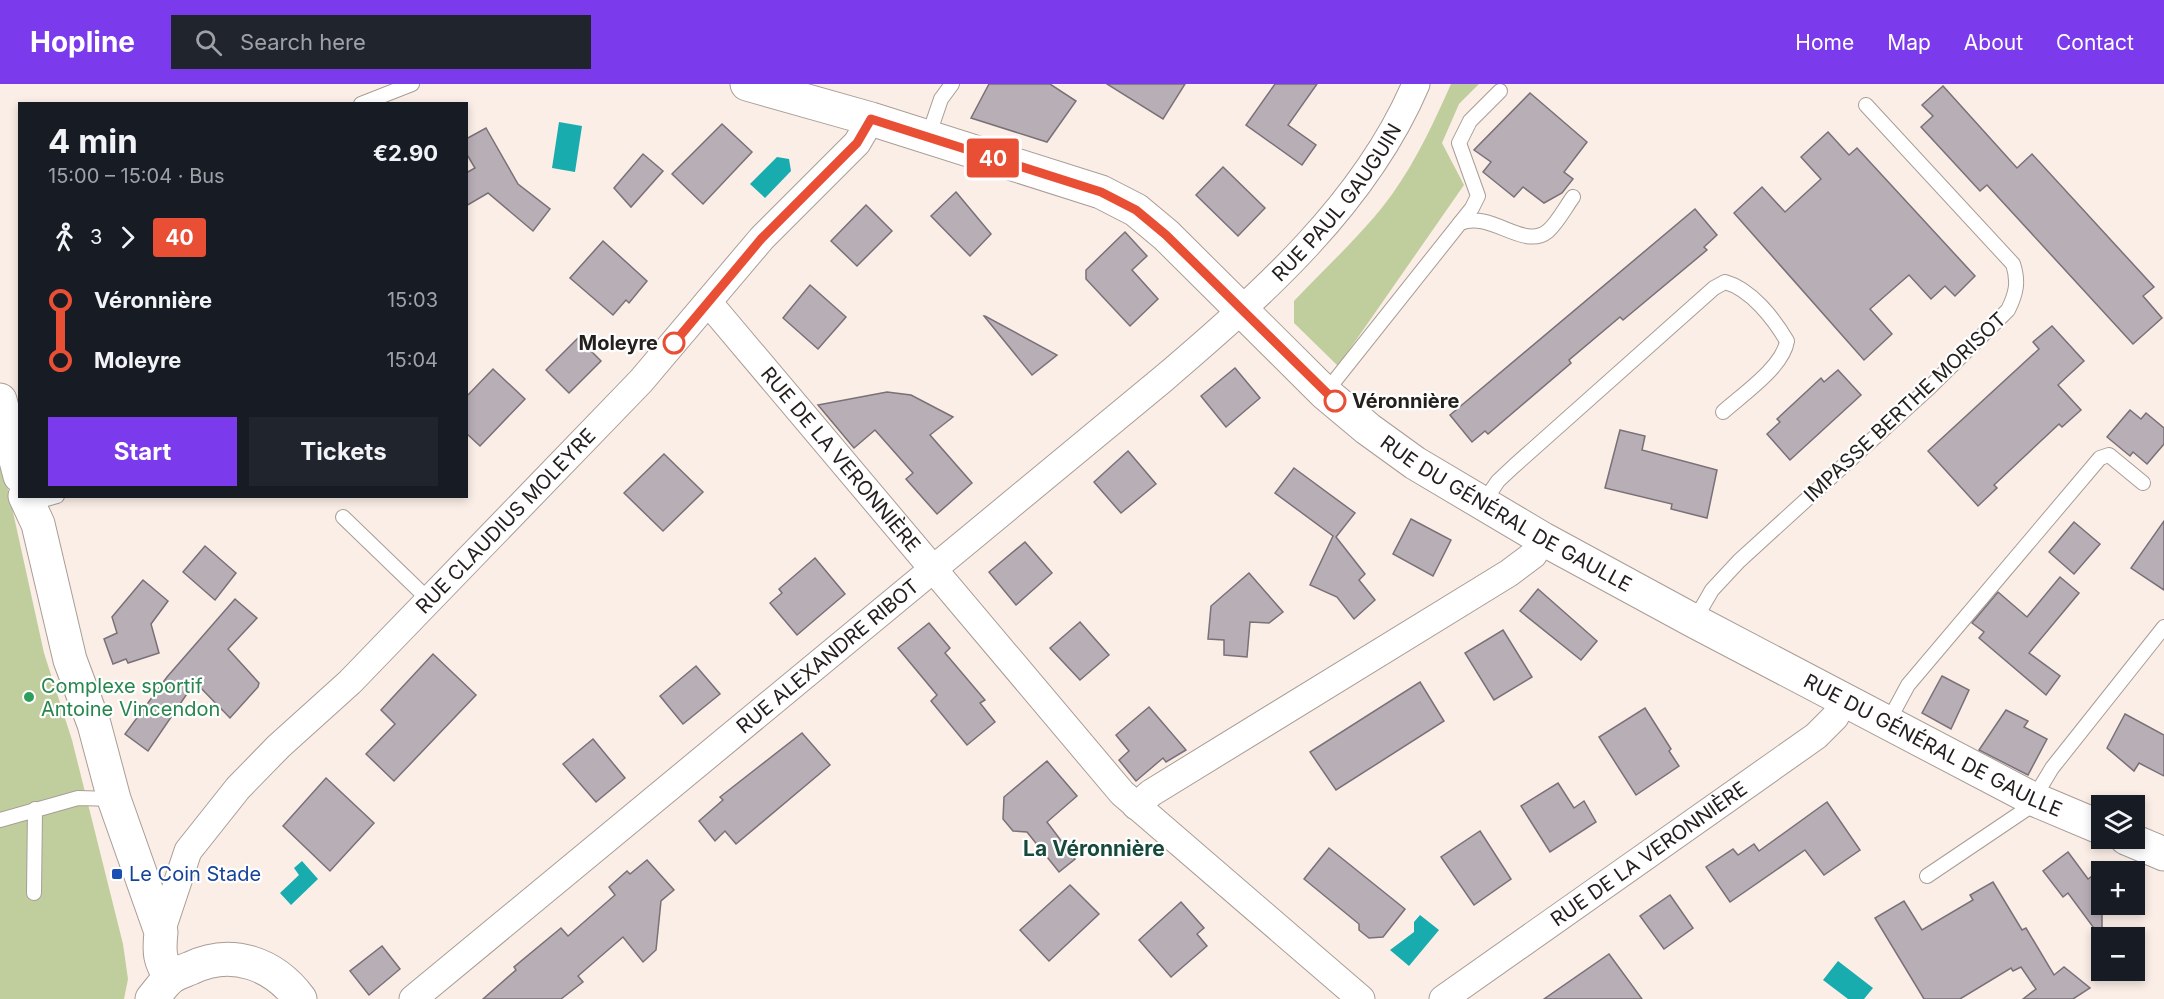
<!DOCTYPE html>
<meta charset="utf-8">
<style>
:root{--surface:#171b24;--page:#20242c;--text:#f1f3f6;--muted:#9ea1a6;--accent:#7c3aed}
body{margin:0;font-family:Inter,sans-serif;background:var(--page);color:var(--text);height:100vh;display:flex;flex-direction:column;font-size:22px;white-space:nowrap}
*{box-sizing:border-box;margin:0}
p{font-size:20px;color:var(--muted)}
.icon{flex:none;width:33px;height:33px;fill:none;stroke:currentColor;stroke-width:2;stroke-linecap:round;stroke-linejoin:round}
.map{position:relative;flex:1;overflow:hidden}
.sheet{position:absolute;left:18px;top:18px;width:450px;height:396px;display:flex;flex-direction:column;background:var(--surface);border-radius:0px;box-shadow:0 3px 9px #0003}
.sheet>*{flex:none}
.badge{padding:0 12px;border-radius:4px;font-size:21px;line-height:39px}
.controls{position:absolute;left:2091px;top:711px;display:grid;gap:12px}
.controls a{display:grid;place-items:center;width:54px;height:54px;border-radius:0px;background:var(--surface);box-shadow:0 3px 9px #0003;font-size:30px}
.map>.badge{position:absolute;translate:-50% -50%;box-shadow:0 0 0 3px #fff}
.legs{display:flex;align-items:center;gap:9px;height:66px;padding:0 30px;font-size:20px}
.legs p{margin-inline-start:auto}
.summary{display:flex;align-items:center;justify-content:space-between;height:102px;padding:0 30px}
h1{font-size:33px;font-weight:700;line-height:45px}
.button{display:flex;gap:12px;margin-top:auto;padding:12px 30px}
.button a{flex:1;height:69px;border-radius:0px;background:var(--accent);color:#fff;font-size:24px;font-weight:700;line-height:69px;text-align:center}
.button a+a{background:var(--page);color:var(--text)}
ul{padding:0 30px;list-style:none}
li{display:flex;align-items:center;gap:21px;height:60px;font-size:22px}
li i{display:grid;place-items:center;width:9px;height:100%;margin:0 8px;background:currentColor}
li i::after{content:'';width:15px;height:15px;margin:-8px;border:4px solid;border-radius:50%;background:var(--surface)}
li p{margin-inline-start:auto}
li:first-child i{background:linear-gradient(#0000 50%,currentColor 0)}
li:last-child i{background:linear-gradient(currentColor 50%,#0000 0)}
header{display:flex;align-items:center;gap:36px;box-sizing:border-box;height:84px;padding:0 30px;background:var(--accent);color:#fff}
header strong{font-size:28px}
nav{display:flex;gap:33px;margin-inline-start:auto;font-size:21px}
.search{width:420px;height:54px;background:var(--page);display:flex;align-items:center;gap:15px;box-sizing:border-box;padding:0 21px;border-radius:0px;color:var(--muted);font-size:22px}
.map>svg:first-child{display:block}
</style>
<header>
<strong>Hopline</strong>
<div class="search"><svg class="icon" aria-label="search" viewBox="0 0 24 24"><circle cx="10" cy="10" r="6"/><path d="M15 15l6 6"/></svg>Search here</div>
<nav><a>Home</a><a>Map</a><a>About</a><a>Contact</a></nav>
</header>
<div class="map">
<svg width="2164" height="915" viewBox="0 0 2164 915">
<rect width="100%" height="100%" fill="#fbeee7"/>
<!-- green -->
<g fill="#c0ce9d">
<path d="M1451,0H1479L1459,20L1442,59L1464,101L1338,282L1294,239V217C1327,182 1365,148 1393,109C1417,75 1434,38 1451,0Z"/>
<polygon points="0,369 44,569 72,656 123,860 128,895 124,915 0,915"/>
</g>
<!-- water -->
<g fill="#18acae">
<polygon points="559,38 582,42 575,88 552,84"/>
<polygon points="777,73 789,75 791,87 765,114 750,100"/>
<polygon points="302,777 318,795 291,821 280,809 299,791 294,784"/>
<polygon points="1420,831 1439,846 1409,882 1390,866 1414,848 1414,838"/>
<polygon points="1838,877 1873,904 1864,915 1848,915 1823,896"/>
</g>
<!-- building -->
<g fill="#b8aeb6" stroke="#7a7077" stroke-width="1.5">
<polygon points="989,0 1050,0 1076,17 1047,58 971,34"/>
<polygon points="1107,0 1185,0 1163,35"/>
<polygon points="1275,0 1317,0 1288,41 1316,61 1302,81 1246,41"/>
<polygon points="1943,2 2017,84 2032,70 2154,203 2143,212 2162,234 2133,260 1987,101 1980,107 1921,43 1933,32 1922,21"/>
<polygon points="1530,9 1587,58 1564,88 1573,95 1562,109 1544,119 1523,103 1514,113 1483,88 1491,78 1474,66"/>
<polygon points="722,40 752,68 703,120 672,90"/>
<polygon points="486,44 518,100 550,125 533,147 488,109 466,122 466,89 475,84 466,69 466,55"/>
<polygon points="1828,48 1849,71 1857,64 1975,192 1955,212 1945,202 1931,215 1909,191 1870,225 1892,250 1864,276 1734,129 1762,103 1785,128 1821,95 1801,73"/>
<polygon points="643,70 663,87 631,123 614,104"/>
<polygon points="1223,83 1265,124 1238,152 1196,111"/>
<polygon points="956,108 991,150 970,172 931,132"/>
<polygon points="866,121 892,147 857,182 831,157"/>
<polygon points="1695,125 1717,151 1704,163 1707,166 1623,236 1620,233 1569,276 1571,279 1488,350 1485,347 1472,358 1450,331"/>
<polygon points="1125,148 1147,172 1132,186 1158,215 1130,242 1086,195 1086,186"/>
<polygon points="603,157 647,197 629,219 626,216 613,231 570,194"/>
<polygon points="810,201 846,233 818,265 783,234"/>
<polygon points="984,232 985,232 1057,271 1032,291"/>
<polygon points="2052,242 2084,277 2058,301 2081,326 2062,343 2059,340 1994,401 1997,404 1978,422 1928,367 2039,265 2033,258"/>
<polygon points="578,254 601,277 569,309 546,286"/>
<polygon points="1235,284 1260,314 1226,343 1201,312"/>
<polygon points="493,285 525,315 480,362 466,349 466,313"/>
<polygon points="1838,286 1861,311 1790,376 1767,350 1780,338 1777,335 1806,308 1821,294 1824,298"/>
<polygon points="887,308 911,311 953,333 930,351 972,399 937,430 906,395 913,389 875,346 854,364 818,321"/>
<polygon points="2130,326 2141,335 2146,329 2164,344 2164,360 2147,380 2133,368 2130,372 2107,353"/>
<polygon points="1620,346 1645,352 1642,366 1717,386 1707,434 1671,425 1672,420 1605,404"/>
<polygon points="1128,367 1156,400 1121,429 1094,398"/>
<polygon points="664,370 703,408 663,447 624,409"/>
<polygon points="1294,384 1355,429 1336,453 1365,490 1359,496 1375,516 1354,535 1337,513 1310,501 1333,452 1275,409"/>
<polygon points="1411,435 1451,456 1433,492 1393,470"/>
<polygon points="2164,437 2164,506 2131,484"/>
<polygon points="2074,438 2100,460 2074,490 2049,468"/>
<polygon points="1025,458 1052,489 1016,521 989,488"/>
<polygon points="205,462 236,489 215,516 183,488"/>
<polygon points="815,474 845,510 797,551 770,519 782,509 779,505"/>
<polygon points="1249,489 1283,528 1269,539 1250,538 1247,573 1224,571 1224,556 1208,555 1211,522"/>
<polygon points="2060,493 2079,509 2029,569 2060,592 2046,611 1979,554 1984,548 1972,539 1998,508 2027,533"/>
<polygon points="143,496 168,517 151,540 159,569 128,579 126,575 113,580 104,555 117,549 112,533"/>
<polygon points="1538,505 1597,557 1581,576 1520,527"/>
<polygon points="235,515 257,534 228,565 259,599 258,603 230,634 195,598 148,667 125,650 167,593"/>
<polygon points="1080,538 1109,571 1080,596 1050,564"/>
<polygon points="929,539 950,564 945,569 985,616 980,619 995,638 967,661 931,617 937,611 898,564"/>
<polygon points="1503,546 1532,593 1494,616 1465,569"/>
<polygon points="433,570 476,611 394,697 366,670 395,640 381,626"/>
<polygon points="696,582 720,610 683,640 660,612"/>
<polygon points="1942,592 1969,606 1951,645 1922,629"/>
<polygon points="1420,598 1444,637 1336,706 1310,668"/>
<polygon points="1149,623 1186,666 1166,678 1163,674 1136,697 1119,676 1129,667 1116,651"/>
<polygon points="1645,624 1671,665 1669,667 1679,682 1636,711 1599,653"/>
<polygon points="2006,626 2028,637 2024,643 2047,655 2028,691 1979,666"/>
<polygon points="2125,630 2164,651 2164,692 2139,679 2134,687 2107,664"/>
<polygon points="802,649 830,681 736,760 725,747 715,757 699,737 723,716 720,713"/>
<polygon points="593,655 625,694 596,718 563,680"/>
<polygon points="1047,677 1077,712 1047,738 1075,775 1059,788 1027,748 1013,747 1003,735 1004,713"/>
<polygon points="326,694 374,739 330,787 283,742"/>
<polygon points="1558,699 1574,724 1584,717 1596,738 1550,768 1521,722"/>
<polygon points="1827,718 1860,766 1824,791 1805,766 1730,818 1706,783 1733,765 1738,771 1754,760 1759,767"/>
<polygon points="1480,747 1511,795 1474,821 1441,773"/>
<polygon points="1329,764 1405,825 1383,853 1369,854 1359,846 1359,840 1304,795"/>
<polygon points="2068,768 2088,795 2102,785 2102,855 2068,809 2063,813 2043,787"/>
<polygon points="647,776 674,806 661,817 656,866 643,878 623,853 578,892 583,898 561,915 483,915 516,886 514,883 561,844 568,852 615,811 609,803 627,787 630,790"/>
<polygon points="1993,798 2022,846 2026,844 2054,891 2064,883 2090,904 2073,915 2023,915 2036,905 2021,883 2013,887 2011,884 1960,915 1924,915 1875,834 1904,817 1922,846 1973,816 1970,811"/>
<polygon points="1070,801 1099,830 1049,877 1020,846"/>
<polygon points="1670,811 1693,844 1664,865 1640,832"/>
<polygon points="1181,818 1204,844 1197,850 1207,862 1171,893 1139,856"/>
<polygon points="382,862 400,885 369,911 350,887"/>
<polygon points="1609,870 1642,915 1544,915"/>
</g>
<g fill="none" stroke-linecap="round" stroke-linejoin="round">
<defs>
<g id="lane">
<polyline points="361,20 412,0"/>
<polyline points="928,53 941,15 952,0"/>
<path d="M1460,139C1491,126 1524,167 1548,147C1558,138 1565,124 1573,113"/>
<polyline points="1325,309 1472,124 1478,112 1459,59 1470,37 1500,7"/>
<path d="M1483,419L1498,397L1514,382L1714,204L1725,198C1751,205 1774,235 1787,257C1783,283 1743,310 1723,328"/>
<polyline points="28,420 57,412"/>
<polyline points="343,433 429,516"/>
<path d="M1694,537L1712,506L1739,477L1930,303L2008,226C2016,210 2019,198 2013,180L1866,21"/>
<polyline points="1888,638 1908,601 2100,374 2109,371 2143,399"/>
<polyline points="0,736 78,714 114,715"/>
<polyline points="1927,792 2028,724 2052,684 2164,543"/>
<polyline points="34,809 35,725"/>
</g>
<g id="street">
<path id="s1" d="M708,218L1122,709L1361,915"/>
<polyline points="1136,722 1151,709 1509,489 1533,471 1543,455"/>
<path id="s2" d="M161,848L188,767L238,704L279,662L350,598L641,297L762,154L857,59L871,35"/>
<path id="s3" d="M413,915L1163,295C1261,211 1365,120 1416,0"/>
<path id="s4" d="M1443,915L1816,652L1835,633L1844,616"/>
</g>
<g id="secondary">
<path id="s5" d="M747,0L871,35L1101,108L1136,126L1166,151L1325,309L1368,345L1415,379L1543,455L1694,537L2033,715L2102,744"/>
<polyline points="0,316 20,392"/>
<path d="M25,412L38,440L70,576L94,640L114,715L161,848C159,867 159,878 171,893"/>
<polyline points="2126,754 2164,770"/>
<path d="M152,915C158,908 163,900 170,894C176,889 184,887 191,884C232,864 274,880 300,915"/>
</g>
</defs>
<!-- lane casing -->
<use href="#lane" stroke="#a89d96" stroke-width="16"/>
<!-- street casing -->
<use href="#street" stroke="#a89d96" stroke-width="29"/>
<!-- secondary casing -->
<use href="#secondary" stroke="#a89d96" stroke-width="35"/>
<!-- lane -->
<use href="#lane" stroke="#fff" stroke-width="14"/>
<!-- street -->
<use href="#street" stroke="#fff" stroke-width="27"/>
<!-- secondary -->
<use href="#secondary" stroke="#fff" stroke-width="33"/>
</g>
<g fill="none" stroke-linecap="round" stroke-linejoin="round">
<defs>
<polyline id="line-1" points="674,259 762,154 857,59 871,35 1101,108 1136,126 1166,151 1335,317"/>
</defs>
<!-- line-1 casing -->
<use href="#line-1" stroke="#fff" stroke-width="14"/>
<!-- line-1 -->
<use href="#line-1" stroke="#e94f35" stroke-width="9"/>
</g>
<!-- markers -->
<g fill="#fff" stroke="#e94f35" stroke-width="3">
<circle cx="674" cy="259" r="10"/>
<circle cx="1335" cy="317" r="10"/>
</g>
<circle fill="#2e9e5b" stroke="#fff" stroke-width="2" cx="29" cy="613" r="6"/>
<rect fill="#1a4fb4" stroke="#fff" stroke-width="2" x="111" y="784" width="12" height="12" rx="3"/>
<g text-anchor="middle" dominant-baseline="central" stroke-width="4.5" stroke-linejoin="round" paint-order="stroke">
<!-- street labels -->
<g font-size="20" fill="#24201d" stroke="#fff">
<text stroke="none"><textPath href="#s3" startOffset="1222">RUE PAUL GAUGUIN</textPath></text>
<text transform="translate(1905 323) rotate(-43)">IMPASSE BERTHE MORISOT</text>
<text stroke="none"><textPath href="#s1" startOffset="206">RUE DE LA VERONNIÈRE</textPath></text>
<text stroke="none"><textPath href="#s5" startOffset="891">RUE DU GÉNÉRAL DE GAULLE</textPath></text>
<text stroke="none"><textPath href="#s2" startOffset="544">RUE CLAUDIUS MOLEYRE</textPath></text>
<text stroke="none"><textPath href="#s3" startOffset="538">RUE ALEXANDRE RIBOT</textPath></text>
<text stroke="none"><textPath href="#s5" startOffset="1377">RUE DU GÉNÉRAL DE GAULLE</textPath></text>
<text stroke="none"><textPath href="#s4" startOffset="252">RUE DE LA VERONNIÈRE</textPath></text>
</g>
<!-- stop labels -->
<g font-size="20" font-weight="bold" fill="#24201d" stroke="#fff" text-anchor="end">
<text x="658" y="259">Moleyre</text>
<text x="1352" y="317" text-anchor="start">Véronnière</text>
</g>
<!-- leisure labels -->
<g font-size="20" fill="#27864d" stroke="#fff" text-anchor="start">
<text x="41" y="602">Complexe sportif<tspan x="41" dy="23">Antoine Vincendon</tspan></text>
</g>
<!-- transit labels -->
<g font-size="20" fill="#164399" stroke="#fff" text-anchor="start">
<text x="129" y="790">Le Coin Stade</text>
</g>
<!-- neighbourhood labels -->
<g font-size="21" font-weight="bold" fill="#184a3b" stroke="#fff">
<text x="1094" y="764">La Véronnière</text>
</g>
</g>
</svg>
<div class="controls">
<a><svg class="icon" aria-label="layers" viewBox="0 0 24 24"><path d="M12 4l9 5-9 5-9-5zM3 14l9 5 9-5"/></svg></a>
<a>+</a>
<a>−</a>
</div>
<b class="badge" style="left:993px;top:74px;background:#e94f35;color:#fff">40</b>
<section class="sheet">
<div class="summary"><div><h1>4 min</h1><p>15:00 – 15:04 · Bus</p></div><b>€2.90</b></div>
<div class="legs"><svg class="icon" aria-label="walk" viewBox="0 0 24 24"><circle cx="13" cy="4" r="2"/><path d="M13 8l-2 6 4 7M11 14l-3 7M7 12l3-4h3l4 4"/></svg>3<svg class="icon" aria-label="forward" viewBox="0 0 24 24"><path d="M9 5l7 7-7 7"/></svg><b class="badge" style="background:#e94f35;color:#fff">40</b></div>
<ul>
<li><i style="color:#e94f35"></i><b>Véronnière</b><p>15:03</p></li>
<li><i style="color:#e94f35"></i><b>Moleyre</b><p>15:04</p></li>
</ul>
<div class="button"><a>Start</a><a>Tickets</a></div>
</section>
</div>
